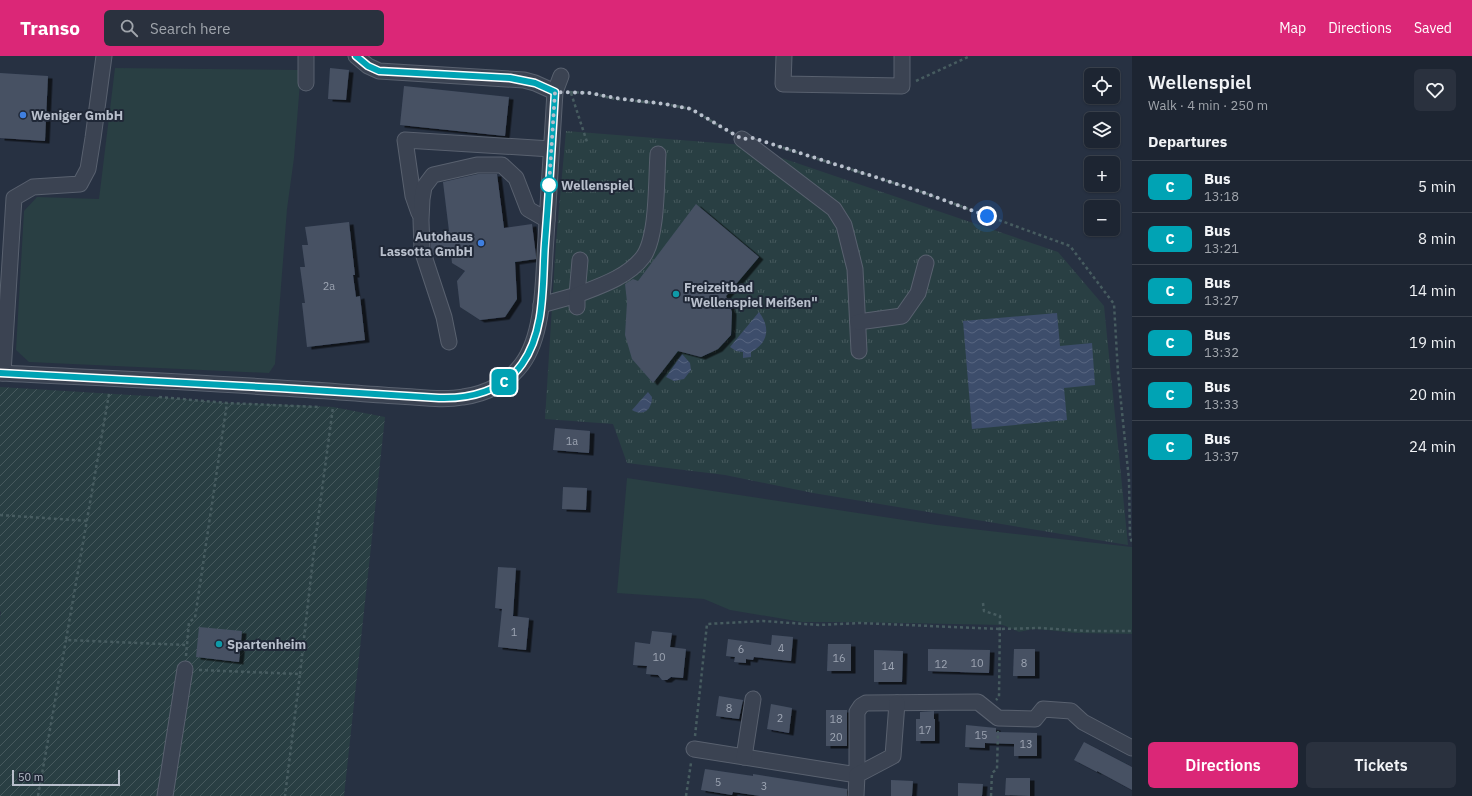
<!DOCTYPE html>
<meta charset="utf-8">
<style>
:root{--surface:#1d2532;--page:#2a313e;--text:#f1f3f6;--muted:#a0a5ac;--line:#3b424d;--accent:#db2777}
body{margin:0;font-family:"IBM Plex Sans",sans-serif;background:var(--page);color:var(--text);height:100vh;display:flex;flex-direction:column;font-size:15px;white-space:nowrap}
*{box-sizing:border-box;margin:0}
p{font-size:13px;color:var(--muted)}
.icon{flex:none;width:22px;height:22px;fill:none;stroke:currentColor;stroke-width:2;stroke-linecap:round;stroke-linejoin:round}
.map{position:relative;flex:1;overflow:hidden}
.side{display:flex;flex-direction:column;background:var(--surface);width:340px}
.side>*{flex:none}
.badge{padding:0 8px;border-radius:6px;font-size:14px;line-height:26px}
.buttons{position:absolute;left:1084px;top:12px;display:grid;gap:8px}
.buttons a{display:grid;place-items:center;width:36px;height:36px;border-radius:6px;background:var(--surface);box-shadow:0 1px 3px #0004,0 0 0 1px var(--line);font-size:20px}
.scale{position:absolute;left:12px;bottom:10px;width:108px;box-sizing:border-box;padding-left:4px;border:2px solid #b8bfcc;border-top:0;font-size:11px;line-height:14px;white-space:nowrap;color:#b8bfcc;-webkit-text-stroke:3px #202837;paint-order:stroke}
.you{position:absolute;width:20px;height:20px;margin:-10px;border:3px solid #fff;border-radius:50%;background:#1a73e8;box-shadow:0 0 0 6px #1a73e833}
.map>.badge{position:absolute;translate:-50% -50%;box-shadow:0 0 0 2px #fff}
h2{padding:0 16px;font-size:15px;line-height:36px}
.round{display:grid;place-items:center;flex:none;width:42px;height:42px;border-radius:6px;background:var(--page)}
.head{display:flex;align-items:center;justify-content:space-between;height:68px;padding:0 16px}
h1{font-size:19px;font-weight:600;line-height:30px}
.action{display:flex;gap:8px;margin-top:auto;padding:8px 16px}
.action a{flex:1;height:46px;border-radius:6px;background:var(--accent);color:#fff;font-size:16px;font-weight:600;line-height:46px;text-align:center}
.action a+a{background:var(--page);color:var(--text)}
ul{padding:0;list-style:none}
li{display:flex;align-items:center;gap:12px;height:52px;padding:0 16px;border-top:1px solid var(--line)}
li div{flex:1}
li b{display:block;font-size:15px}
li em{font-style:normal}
li .badge{min-width:44px;font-weight:700;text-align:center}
header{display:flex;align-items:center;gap:24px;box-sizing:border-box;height:56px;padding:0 20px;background:var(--accent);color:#fff}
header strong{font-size:19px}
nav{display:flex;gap:22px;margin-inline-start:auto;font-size:14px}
.search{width:280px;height:36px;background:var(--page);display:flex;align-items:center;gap:10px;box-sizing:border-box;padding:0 14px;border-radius:6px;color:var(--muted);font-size:15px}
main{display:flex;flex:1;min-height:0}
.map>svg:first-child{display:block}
</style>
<header>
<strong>Transo</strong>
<div class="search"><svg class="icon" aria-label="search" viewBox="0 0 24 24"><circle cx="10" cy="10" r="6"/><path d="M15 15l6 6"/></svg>Search here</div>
<nav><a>Map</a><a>Directions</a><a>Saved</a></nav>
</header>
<main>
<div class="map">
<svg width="1132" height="740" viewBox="0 0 1132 740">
<defs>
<pattern id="park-tufts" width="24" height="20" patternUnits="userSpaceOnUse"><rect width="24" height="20" fill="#293f43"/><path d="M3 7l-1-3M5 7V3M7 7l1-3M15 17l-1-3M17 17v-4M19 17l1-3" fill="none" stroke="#46595d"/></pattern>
<pattern id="garden-furrows" width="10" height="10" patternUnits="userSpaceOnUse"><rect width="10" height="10" fill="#293f43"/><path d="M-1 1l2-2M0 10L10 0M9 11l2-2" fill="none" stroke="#46595d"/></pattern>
<pattern id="water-waves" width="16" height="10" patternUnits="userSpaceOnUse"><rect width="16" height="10" fill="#3d4d6b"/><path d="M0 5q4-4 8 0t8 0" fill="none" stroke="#57657f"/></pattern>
<filter id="shadow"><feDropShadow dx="4.5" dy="2.5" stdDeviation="0" flood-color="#0009"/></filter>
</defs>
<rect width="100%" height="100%" fill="#273142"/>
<!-- grass -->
<g fill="#293f43">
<polygon points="115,12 301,14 294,102 287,153 275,308 269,317 29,306 16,294 24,155 37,141 99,143"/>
<polygon points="627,422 937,469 1132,491 1132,578 1075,577 1047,574 1033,573 1019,576 1003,569 850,566 802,566 730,554 704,543 617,537"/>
</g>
<!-- park -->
<polygon fill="url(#park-tufts)" points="566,75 744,89 1058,196 1104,250 1128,489 813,437 725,419 627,407 613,368 545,363 556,186"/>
<!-- garden -->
<polygon fill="url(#garden-furrows)" points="0,331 147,340 227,347 269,348 333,351 385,361 344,740 0,740 0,562 1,556 0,555"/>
<!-- water -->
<g fill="url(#water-waves)">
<path d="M759,256C771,272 768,287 751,296V301L743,302V296L736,295L730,291Z"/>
<polygon points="1057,257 1060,290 1092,287 1095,329 1064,332 1067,364 972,373 963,265"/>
<polygon points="682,298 690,307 691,314 684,323 674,325 666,321"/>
<path d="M648,336L652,341C652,353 644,361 632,354Z"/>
</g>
<!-- building -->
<g fill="#465164" filter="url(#shadow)">
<polygon points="330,12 349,14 346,44 328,43"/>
<polygon points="0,17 48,20 45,85 0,82"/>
<polygon points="404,30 509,41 505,80 400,69"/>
<polygon points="478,118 497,118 504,172 532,168 536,200 536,203 515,206 517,243 505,261 480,264 460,251 457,225 465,215 452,207 451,197 433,199 431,192 430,177 449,175 443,126"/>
<polygon points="696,148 759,201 726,240 732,256 731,279 718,293 701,301 678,295 653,327 632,303 625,279 627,246 625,228 633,223 638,225"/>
<polygon points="349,166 355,219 353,219 356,241 360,240 365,284 307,291 302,247 305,247 300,211 305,211 302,189 308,189 305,171"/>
<polygon points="555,372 590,375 589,397 553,394"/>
<polygon points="563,431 587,432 586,454 562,453"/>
<polygon points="498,511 516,512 513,560 529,562 526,594 498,591 502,553 495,552"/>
<polygon points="199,571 242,575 239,606 196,601"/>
<polygon points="652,575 672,577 670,591 686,593 683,622 671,621 667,624 662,624 658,619 646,618 647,610 633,609 635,586 650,588"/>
<polygon points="772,579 793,581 791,605 754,601 753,604 746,603 746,607 734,606 735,601 726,600 728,583 771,589"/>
<polygon points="828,588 851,588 851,615 827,615"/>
<polygon points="928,593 990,594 989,617 928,615"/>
<polygon points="1014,593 1035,593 1035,620 1013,620"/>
<polygon points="874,594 903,595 902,626 874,626"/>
<polygon points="719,640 743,644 739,663 716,660"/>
<polygon points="771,648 792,652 789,677 767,673"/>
<rect x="826" y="654" width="21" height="36"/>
<polygon points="934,655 934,663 935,663 935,685 916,685 916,663 920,663 920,656"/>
<polygon points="966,669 996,672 996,676 1037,677 1037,700 1014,700 1014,688 985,687 985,692 965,691"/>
<polygon points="1084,686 1132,711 1132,734 1097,715 1097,716 1074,704"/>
<polygon points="705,713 753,720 753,718 847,733 847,740 760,740 733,736 732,739 701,734"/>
<polygon points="1006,722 1030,722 1030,740 1005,739"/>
<polygon points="891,724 913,725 912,740 891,740"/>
<polygon points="958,727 983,728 982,740 958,740"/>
</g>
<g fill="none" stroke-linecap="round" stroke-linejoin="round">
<defs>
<g id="minor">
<polyline points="306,0 306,27"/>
<polyline points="356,0 368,10 379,15 524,24 535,27 555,36"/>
<polyline points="784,0 783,28 902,30 902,0"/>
<polyline points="742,83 834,153 844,169 855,213 859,295"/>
<polyline points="419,157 413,140 405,84 551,93"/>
<polyline points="541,249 577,239 580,204"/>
<path d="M577,251V239C600,230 628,221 643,201C658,181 656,124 658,98"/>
<polyline points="858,266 902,260 918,237 926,207"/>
<polyline points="449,286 444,261 422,194 421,164 422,143 424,131 433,119 477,109 502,109 516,122 528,153 547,164"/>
<path d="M0,317C99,322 198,326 297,333C331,335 364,338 398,340C420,341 442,345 463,341C486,338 508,327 522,308C545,277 543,220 546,182C549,133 552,85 555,36L561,20"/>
<polyline points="3,317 14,142 33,131 80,128 88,113 93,82 104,0"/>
<polyline points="694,693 857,719 857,656 861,650 866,647 978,646 998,662 1035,663 1043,653 1071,655 1083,666 1132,692"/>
<polyline points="744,701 753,643"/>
<polyline points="165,740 185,613"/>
<polyline points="856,740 857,719 893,700 897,647"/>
</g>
</defs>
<!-- minor casing -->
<use href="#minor" stroke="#59616f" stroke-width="17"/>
<!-- path -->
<g stroke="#475c60" stroke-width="2.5" stroke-dasharray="3 3" stroke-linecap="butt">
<polyline points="916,25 970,0"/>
<polyline points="570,36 590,37 615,43 665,48 691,53 731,77"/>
<polyline points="571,37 587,86"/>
<polyline points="777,90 919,135 1070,190 1114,248 1118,317 1129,424 1130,481 1132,486"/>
<polyline points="109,338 66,584 187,589"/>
<polyline points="159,341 227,347 318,351"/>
<polyline points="0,459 88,465"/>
<polyline points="983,547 984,555 1000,560 999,641 996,644"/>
<polyline points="186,600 189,566 195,562 227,347"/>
<polyline points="199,614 300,618 285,740"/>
<polyline points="300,618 314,494 333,351"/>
<polyline points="695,680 707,568 763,565 819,569 860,567 1000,573 1039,572 1087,575 1132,575"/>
<polyline points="38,740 66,584"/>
<polyline points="686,740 691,707"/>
<polyline points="991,740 992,717 997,713 998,675"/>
</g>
<!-- minor -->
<use href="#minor" stroke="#3b4352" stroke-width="15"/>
</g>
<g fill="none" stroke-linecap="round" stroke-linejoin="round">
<defs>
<path id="line" d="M0,317L279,332L439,342C470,343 503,335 522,308C546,274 542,227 545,187C549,137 552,86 555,36L535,27L510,22L379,15L368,10L356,0"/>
</defs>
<!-- line casing -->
<use href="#line" stroke="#fff" stroke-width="9"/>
<!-- line -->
<use href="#line" stroke="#00a3b4" stroke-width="6"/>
<!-- walk -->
<polyline stroke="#b8bfcc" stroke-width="4" stroke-dasharray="0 7.2" points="549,129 549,130 555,36 590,37 615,42 665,48 691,53 742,83 753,82 919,135 987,160"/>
</g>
<!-- markers -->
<g fill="#3f7fe0" stroke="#202837" stroke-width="1.5">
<circle cx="23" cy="59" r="4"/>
<circle cx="481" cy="187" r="4"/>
</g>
<circle fill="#fff" stroke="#00a3b4" stroke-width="2" cx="549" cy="129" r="8"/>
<g fill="#0f9aa8" stroke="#202837" stroke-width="1.5">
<circle cx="676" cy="238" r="4"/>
<circle cx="219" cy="588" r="4"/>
</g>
<g text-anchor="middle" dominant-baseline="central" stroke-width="4" stroke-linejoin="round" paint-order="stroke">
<!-- number labels -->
<g font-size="11" fill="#9ca4b2">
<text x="329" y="230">2a</text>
<text x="572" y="385">1a</text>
<text x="514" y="576">1</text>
<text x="781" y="592">4</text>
<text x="741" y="593">6</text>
<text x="659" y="601">10</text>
<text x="839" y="602">16</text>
<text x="977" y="607">10</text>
<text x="1024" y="607">8</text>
<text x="941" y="608">12</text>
<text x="888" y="610">14</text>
<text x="729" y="652">8</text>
<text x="780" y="662">2</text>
<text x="836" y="663">18</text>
<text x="925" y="674">17</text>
<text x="981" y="679">15</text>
<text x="836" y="681">20</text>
<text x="1026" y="688">13</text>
<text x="718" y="726">5</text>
<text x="764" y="730">3</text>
</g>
<!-- poi labels -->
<g font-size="13" font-weight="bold" fill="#b8bfcc" stroke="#202837" text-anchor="start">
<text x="31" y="59">Weniger GmbH</text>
<text x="473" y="180" text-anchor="end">Autohaus<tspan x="473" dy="15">Lassotta GmbH</tspan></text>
<text x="684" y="231">Freizeitbad<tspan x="684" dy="15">"Wellenspiel Meißen"</tspan></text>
<text x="227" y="588">Spartenheim</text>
</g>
<!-- stop labels -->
<g font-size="13" font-weight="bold" fill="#b8bfcc" stroke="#202837" text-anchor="start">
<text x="561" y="129">Wellenspiel</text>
</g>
</g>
</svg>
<div class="buttons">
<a><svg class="icon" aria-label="locate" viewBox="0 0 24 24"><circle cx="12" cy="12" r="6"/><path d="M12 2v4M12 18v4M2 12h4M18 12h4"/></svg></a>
<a><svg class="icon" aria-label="layers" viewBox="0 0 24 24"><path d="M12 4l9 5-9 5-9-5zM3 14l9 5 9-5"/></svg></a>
<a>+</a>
<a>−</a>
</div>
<div class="scale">50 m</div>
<div class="you" style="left:987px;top:160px"></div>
<b class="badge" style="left:504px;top:326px;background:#00a3b4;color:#fff">C</b>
</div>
<section class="side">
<div class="head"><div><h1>Wellenspiel</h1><p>Walk · 4 min · 250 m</p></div><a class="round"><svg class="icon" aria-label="heart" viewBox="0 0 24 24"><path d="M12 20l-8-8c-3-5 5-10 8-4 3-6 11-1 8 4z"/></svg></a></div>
<h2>Departures</h2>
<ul>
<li><span class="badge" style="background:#00a3b4;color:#fff">C</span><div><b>Bus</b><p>13:18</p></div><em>5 min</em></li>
<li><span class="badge" style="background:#00a3b4;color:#fff">C</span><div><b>Bus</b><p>13:21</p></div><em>8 min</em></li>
<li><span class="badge" style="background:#00a3b4;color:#fff">C</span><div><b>Bus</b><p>13:27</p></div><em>14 min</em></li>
<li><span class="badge" style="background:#00a3b4;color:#fff">C</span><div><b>Bus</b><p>13:32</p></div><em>19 min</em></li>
<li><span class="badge" style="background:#00a3b4;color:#fff">C</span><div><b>Bus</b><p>13:33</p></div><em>20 min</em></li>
<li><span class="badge" style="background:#00a3b4;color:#fff">C</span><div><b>Bus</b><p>13:37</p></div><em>24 min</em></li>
</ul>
<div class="action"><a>Directions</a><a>Tickets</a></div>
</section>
</main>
